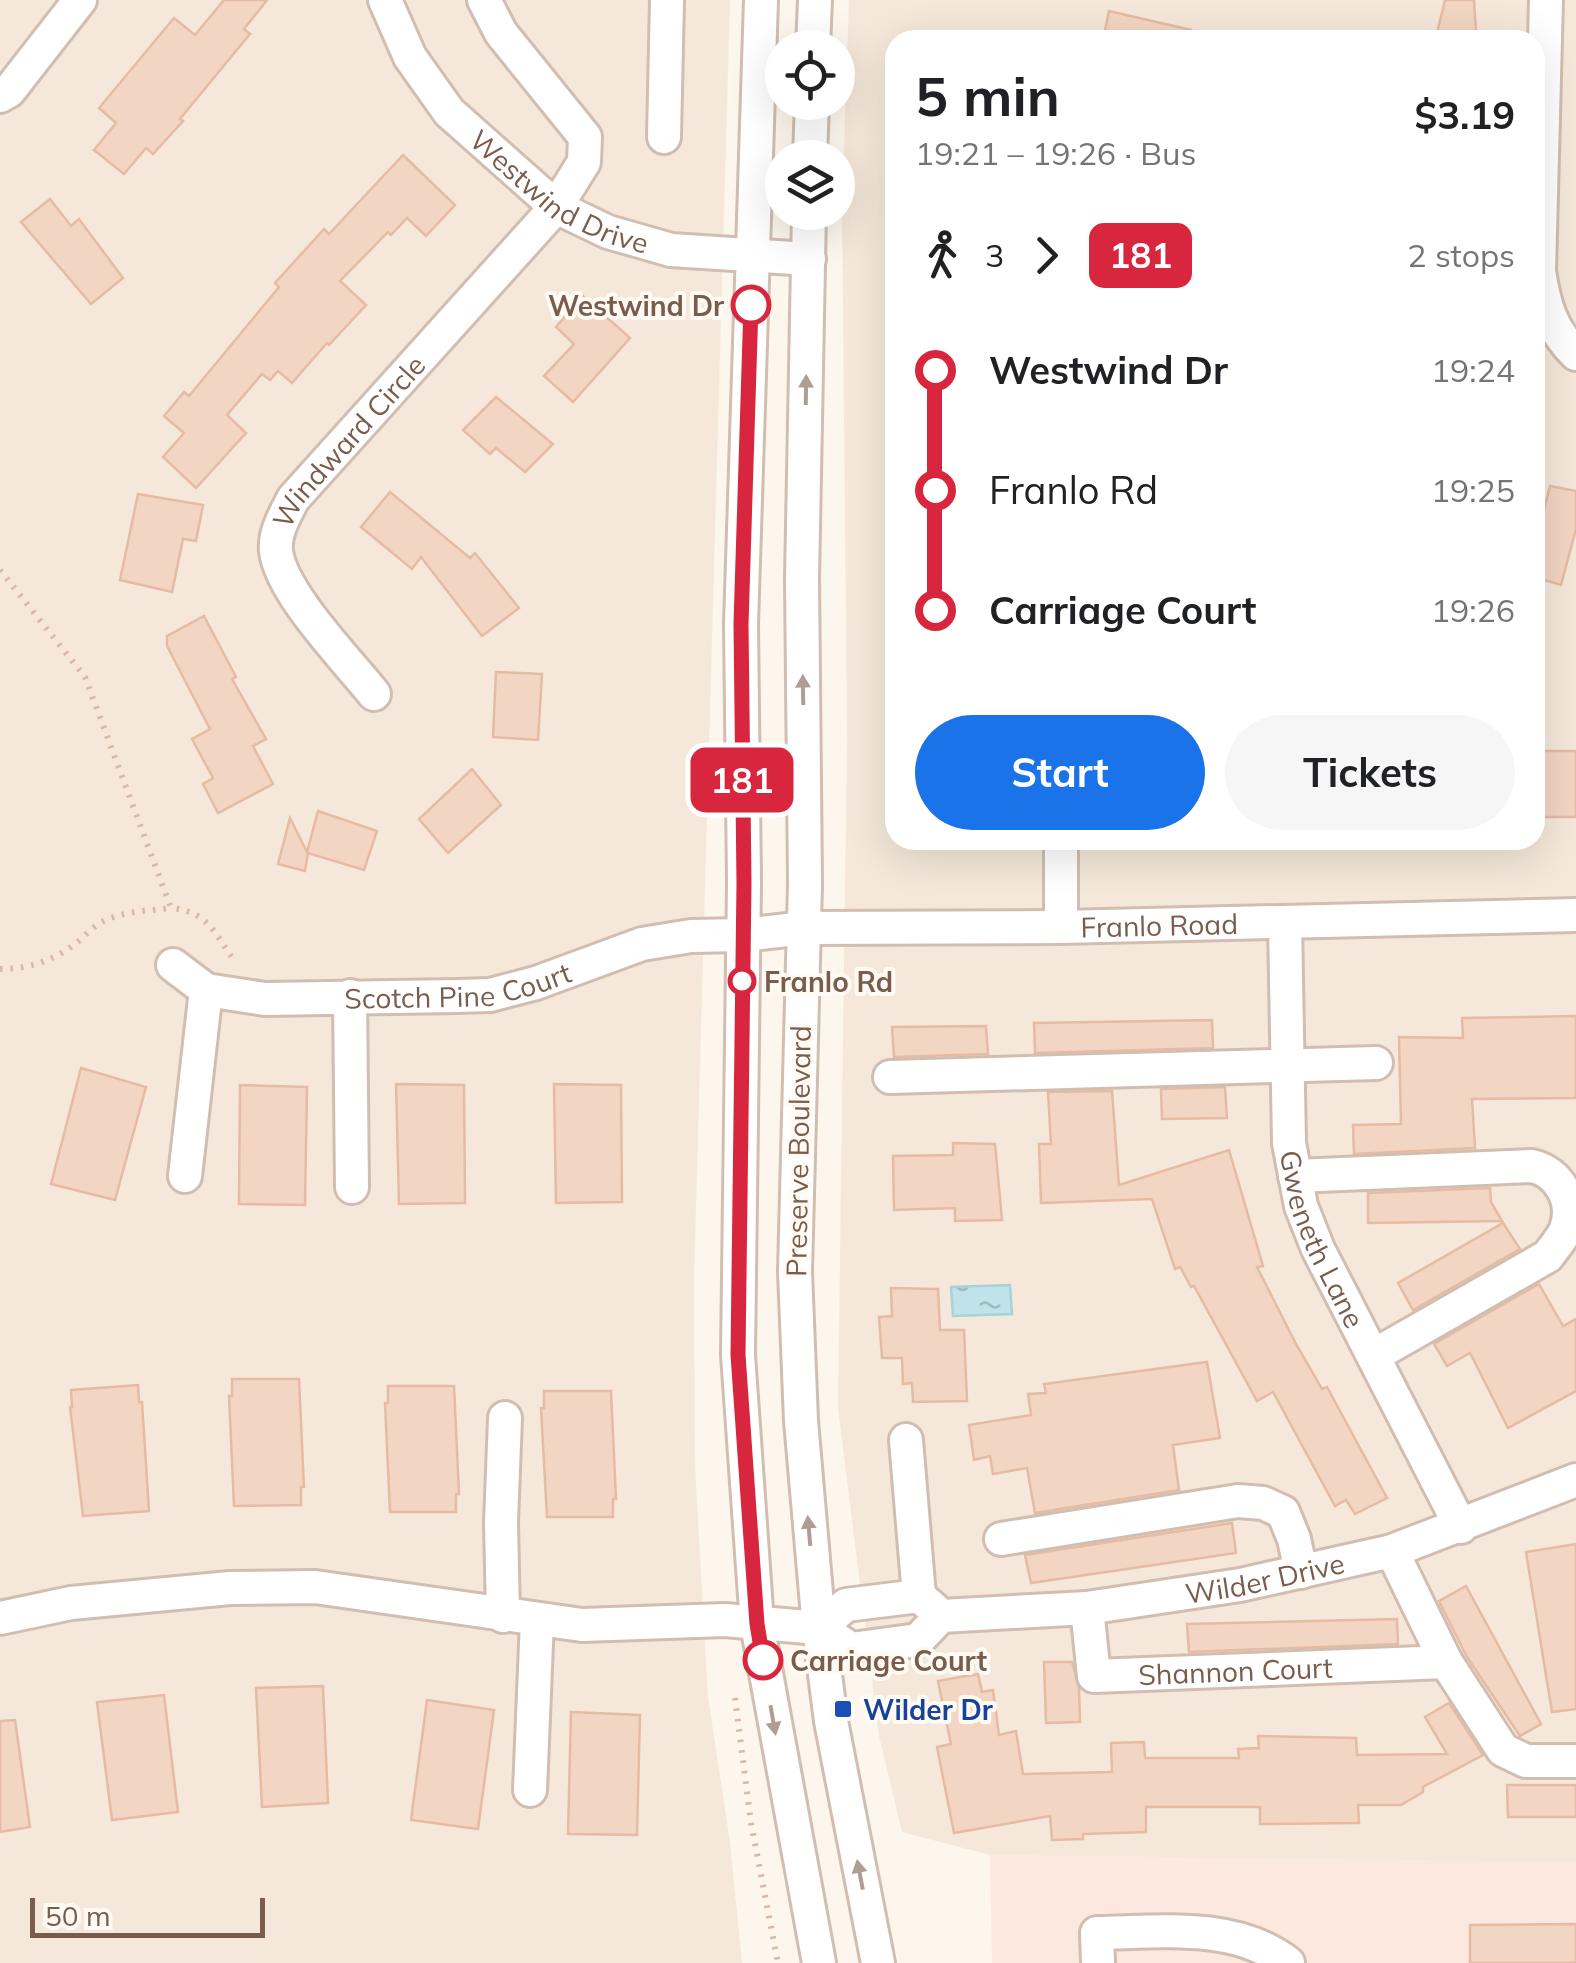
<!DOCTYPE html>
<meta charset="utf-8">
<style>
:root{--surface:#fff;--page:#f6f6f6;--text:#202124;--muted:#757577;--accent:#1a73e8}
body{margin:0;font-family:Mulish,sans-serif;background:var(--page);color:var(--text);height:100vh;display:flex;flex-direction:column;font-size:38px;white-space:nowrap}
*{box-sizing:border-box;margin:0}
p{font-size:32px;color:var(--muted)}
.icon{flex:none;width:55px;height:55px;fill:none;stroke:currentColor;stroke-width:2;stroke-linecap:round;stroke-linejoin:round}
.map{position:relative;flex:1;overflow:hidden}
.details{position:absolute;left:885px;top:30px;width:660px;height:820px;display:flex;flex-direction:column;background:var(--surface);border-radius:30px;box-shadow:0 10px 40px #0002}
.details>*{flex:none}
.badge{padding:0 20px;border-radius:15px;font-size:35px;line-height:65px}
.controls{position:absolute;left:765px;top:30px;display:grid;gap:20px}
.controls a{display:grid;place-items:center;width:90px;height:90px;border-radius:50%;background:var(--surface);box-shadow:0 10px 40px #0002;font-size:50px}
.scale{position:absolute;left:30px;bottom:25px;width:235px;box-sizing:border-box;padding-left:10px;border:5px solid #7a5c4d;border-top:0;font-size:28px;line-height:35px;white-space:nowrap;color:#7a5c4d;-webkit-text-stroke:8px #fffaf3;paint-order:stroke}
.map>.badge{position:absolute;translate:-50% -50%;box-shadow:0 0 0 5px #fff}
.legs{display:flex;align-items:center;gap:15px;height:110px;padding:0 30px;font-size:32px}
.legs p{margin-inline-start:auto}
.summary{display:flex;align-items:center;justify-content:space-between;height:170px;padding:0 30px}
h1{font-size:55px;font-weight:700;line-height:75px}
.action{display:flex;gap:20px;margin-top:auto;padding:20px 30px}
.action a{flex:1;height:115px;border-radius:60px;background:var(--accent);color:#fff;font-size:40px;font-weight:700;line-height:115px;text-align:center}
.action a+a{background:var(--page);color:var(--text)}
ul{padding:0 30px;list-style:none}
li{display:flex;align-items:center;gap:35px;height:120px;font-size:38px}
li i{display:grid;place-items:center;width:15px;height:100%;margin:0 12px;background:currentColor}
li i::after{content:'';width:25px;height:25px;margin:-12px;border:8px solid;border-radius:50%;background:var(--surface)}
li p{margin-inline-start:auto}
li:first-child i{background:linear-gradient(#0000 50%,currentColor 0)}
li:last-child i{background:linear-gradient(currentColor 50%,#0000 0)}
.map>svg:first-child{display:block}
</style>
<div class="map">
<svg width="1576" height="1963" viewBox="0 0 1576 1963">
<defs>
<pattern id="water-ripples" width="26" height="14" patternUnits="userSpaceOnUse" patternTransform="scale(2.5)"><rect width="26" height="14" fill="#bfe3e8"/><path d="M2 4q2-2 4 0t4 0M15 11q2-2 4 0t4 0" fill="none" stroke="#a0bbbe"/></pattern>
</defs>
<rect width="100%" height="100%" fill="#fdf6ec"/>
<!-- residential -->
<g fill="#f5e8da" fill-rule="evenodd">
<polygon points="0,0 730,0 694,1278 695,1466 708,1697 730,1842 742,1963 0,1963"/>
<path d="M849,0H1576V1865L990,1855L902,1832L879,1736L838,1408L847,738L842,203ZM895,40H1535V840H895Z"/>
</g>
<!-- commercial -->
<polygon fill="#fde8e0" points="990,1855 1576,1862 1576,1963 992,1963"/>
<!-- water -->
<polygon fill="url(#water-ripples)" stroke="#a5d3da" stroke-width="2.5" points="1010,1285 1012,1314 953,1316 951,1287"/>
<!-- building -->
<g fill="#f3d5c3" stroke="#e6bba3" stroke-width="2.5">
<polygon points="224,0 267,0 244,29 250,34 180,119 183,121 153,154 146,148 124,174 94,150 116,123 99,108 174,18 195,35"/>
<polygon points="1445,0 1474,0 1476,32 1437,33"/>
<polygon points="1109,11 1191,30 1190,40 1103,40"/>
<polygon points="403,155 455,205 426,236 407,218 391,235 388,232 340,281 366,305 329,345 327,343 292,383 278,371 270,380 262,374 227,415 246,433 196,488 163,457 184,433 164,416 184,392 189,396 279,287 275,283 324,229 329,234"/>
<polygon points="50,199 71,226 79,219 123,278 91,304 21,222"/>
<polygon points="583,296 630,338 573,402 544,376 574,344 556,327"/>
<polygon points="496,397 553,444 525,472 496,448 490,454 463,430"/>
<polygon points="1550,486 1576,491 1576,529 1561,585 1535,577 1535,517 1542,518"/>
<polygon points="390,492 470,558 475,553 519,608 482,636 421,557 412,569 361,527"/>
<polygon points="138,494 203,505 196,541 183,539 172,592 120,580"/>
<polygon points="204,616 236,677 232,679 266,739 253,746 273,784 218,813 203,784 213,778 192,739 210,729 167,646 167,636"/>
<polygon points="496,672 542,674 538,740 493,737"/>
<polygon points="1542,751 1576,751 1576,817 1540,817"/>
<polygon points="472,769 501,805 448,853 419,819"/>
<polygon points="318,811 377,831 364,870 308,853 305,871 278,864 290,818 307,852"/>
<polygon points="1576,1016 1576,1098 1472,1099 1475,1148 1354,1154 1353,1125 1401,1124 1399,1037 1463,1038 1462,1018"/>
<polygon points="1212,1020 1213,1048 1035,1053 1034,1023"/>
<polygon points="986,1026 988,1054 894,1057 892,1027"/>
<polygon points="81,1068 146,1087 115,1200 51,1184"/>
<polygon points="396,1084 464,1085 465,1203 399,1204"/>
<polygon points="554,1084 621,1085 622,1202 556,1203"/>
<polygon points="240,1085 307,1087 305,1205 239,1204"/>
<polygon points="1225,1087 1227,1118 1162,1119 1161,1089"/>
<polygon points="1112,1091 1119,1185 1229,1150 1263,1266 1257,1267 1296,1344 1322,1389 1327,1387 1387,1498 1355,1514 1346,1500 1335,1506 1273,1392 1257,1401 1194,1286 1191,1287 1180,1267 1175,1269 1152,1199 1041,1203 1039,1144 1051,1144 1048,1092"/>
<polygon points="953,1143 995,1144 1002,1220 955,1221 955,1208 894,1210 893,1156 953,1155"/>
<polygon points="1490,1188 1491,1202 1502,1221 1368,1223 1368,1193"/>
<polygon points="1503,1223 1520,1249 1413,1310 1398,1283"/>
<polygon points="1539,1284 1563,1326 1576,1319 1576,1391 1508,1428 1470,1353 1447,1366 1434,1344"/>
<polygon points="891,1288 938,1289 940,1330 964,1330 967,1401 913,1402 912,1383 903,1384 902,1358 882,1358 879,1317 892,1316"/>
<polygon points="1207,1362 1220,1438 1173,1445 1179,1490 1035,1513 1027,1468 993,1474 990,1456 974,1460 969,1425 1031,1415 1028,1394 1046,1393 1044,1384"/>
<polygon points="232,1379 299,1379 304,1487 301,1487 301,1505 234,1506 229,1396 232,1396"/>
<polygon points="138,1385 139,1402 142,1402 149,1511 83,1516 70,1407 72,1407 71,1390"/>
<polygon points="388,1386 454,1386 459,1494 456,1494 456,1512 390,1512 385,1403 388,1403"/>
<polygon points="544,1391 611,1391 616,1499 613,1499 613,1517 547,1517 541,1408 544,1408"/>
<polygon points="1232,1523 1236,1553 1031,1583 1025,1555"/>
<polygon points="1576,1544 1576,1709 1552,1712 1526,1552"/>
<polygon points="1466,1586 1541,1724 1520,1736 1467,1657 1439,1601"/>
<polygon points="1397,1619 1398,1644 1189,1652 1187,1624"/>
<polygon points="1044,1662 1072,1662 1079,1688 1080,1722 1046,1723"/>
<polygon points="978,1674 982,1692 993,1690 999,1735 1016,1731 1023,1774 1112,1772 1111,1743 1144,1742 1145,1758 1239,1758 1238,1749 1259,1748 1258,1736 1356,1738 1357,1755 1447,1754 1425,1717 1449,1703 1483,1755 1423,1787 1423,1792 1401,1805 1358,1805 1359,1823 1260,1824 1260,1807 1146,1807 1146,1832 1083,1834 1083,1839 1052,1840 1050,1816 954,1833 937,1747 951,1744 938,1681"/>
<polygon points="323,1686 328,1803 262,1807 256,1688"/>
<polygon points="164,1695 178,1812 112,1820 97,1702"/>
<polygon points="427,1700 494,1710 478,1829 411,1820"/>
<polygon points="571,1712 640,1715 637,1835 568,1834"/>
<polygon points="15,1720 30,1827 0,1832 0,1721"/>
<polygon points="1507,1785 1576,1785 1576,1817 1508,1817"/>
<polygon points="1576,1924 1576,1963 1470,1963 1470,1925"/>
</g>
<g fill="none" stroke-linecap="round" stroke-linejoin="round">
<defs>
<g id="minor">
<path id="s1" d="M385,0L410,57L449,112L556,207L608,232L671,250L809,259"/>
<polyline points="761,0 741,624 744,883 738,1355 757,1624 819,1963"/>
<path d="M1546,0L1539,271C1544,304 1551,330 1576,354"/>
<polyline points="813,48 815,0"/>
<polyline points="0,96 9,91 80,0"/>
<polyline points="664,137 667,0"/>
<polyline points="810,158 812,102"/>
<polyline points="809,212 802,579 805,884 795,1272 801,1421 819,1628 831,1721 878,1963"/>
<path id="s2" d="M374,694C347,660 281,593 276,551C274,533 285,515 293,499L556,207L584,162L585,137L501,33L484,0"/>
<path id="s3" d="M1285,923L1289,1143L1301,1206L1318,1249L1461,1527"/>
<polyline points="1061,927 1061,840"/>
<path id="s4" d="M173,965L206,990L265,999L457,996L490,995L536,983L642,944L691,936L743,935L804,928L1061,927L1576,915"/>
<polyline points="350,996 352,1187"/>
<polyline points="890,1077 1376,1063"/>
<polyline points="185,1176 206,990"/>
<path d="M1295,1176L1532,1166C1559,1172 1576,1201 1566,1229C1563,1238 1554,1247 1548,1256L1373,1356"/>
<polyline points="906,1440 919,1596"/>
<polyline points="1001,1539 1238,1501 1263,1503 1283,1512 1294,1539 1301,1572"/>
<polyline points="1392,1551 1446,1662 1503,1750 1526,1761 1576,1761"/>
<path id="s5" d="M1087,1608L1094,1676L1446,1662"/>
<polyline points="503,1616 501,1522 505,1418"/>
<path id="s6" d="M0,1618L71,1603L230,1588L315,1587L582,1625L725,1620L819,1628L851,1649L918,1640L941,1616L1087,1608L1240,1585L1392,1551L1576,1480"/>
<polyline points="819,1628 846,1605 919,1596 935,1610"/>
<polyline points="530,1790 537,1620"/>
<path d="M1098,1963L1097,1933C1160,1932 1235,1922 1288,1963"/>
</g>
</defs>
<!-- minor casing -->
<use href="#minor" stroke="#d1beb0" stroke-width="38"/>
<!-- path -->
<g stroke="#d9b8a5" stroke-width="6" stroke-dasharray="2.5 8" stroke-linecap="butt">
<path d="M0,570L85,677L171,908C210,912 215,935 236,963"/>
<path d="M0,969C28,969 52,961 75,944C84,938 91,928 100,923C121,911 148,911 171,908"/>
<polyline points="735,1698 751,1823 778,1963"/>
</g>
<!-- minor -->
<use href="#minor" stroke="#fff" stroke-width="32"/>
</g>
<!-- one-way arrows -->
<defs><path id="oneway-solid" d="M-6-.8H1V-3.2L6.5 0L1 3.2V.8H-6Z" transform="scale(2.5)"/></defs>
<g fill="#af9d94">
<use href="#oneway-solid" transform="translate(806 390) rotate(-89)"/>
<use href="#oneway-solid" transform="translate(803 690) rotate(-91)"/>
<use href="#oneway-solid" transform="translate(809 1531) rotate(-95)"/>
<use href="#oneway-solid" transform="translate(773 1720) rotate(80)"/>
<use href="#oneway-solid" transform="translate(860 1875) rotate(-101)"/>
</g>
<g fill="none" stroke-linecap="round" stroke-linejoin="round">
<defs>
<polyline id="line-1" points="751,305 741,624 744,883 738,1355 757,1624 763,1660"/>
</defs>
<!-- line-1 casing -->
<use href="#line-1" stroke="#fff" stroke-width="22"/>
<!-- line-1 -->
<use href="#line-1" stroke="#d7263d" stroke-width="15"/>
</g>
<!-- markers -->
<g fill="#fff" stroke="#d7263d" stroke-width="5">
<circle cx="751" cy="305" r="18"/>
<circle cx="742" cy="981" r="12"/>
<circle cx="763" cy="1660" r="18"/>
</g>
<rect fill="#1a4fb4" stroke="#fffaf3" stroke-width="4" x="833" y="1699" width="20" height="20" rx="5"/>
<g text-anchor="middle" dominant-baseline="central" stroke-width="8" stroke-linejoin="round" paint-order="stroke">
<!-- street labels -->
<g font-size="28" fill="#7a5c4d" stroke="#fffaf3">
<text stroke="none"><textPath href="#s1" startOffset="268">Westwind Drive</textPath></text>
<text stroke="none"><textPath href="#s2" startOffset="310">Windward Circle</textPath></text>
<text stroke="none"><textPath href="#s4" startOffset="1005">Franlo Road</textPath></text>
<text stroke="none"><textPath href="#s4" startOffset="295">Scotch Pine Court</textPath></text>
<text transform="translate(798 1151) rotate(-89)">Preserve Boulevard</text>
<text stroke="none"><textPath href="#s3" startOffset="322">Gweneth Lane</textPath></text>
<text stroke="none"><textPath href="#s6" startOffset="1290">Wilder Drive</textPath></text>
<text stroke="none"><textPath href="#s5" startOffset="210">Shannon Court</textPath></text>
</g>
<!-- stop labels -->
<g font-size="28" font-weight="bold" fill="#7a5c4d" stroke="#fffaf3" text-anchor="start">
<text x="724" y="305" text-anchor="end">Westwind Dr</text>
<text x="764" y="981">Franlo Rd</text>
<text x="790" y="1660">Carriage Court</text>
</g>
<!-- transit labels -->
<g font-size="28" font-weight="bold" fill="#164399" stroke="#fffaf3" text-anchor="start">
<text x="863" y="1709">Wilder Dr</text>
</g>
</g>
</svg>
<div class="controls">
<a><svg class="icon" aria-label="locate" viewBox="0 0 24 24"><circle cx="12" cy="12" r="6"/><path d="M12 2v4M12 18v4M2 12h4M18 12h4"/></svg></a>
<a><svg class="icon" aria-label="layers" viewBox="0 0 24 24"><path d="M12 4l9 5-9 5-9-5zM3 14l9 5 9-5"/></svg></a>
</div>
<div class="scale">50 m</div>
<b class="badge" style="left:742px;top:780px;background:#d7263d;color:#fff">181</b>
<section class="details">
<div class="summary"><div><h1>5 min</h1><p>19:21 – 19:26 · Bus</p></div><b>$3.19</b></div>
<div class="legs"><svg class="icon" aria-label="walk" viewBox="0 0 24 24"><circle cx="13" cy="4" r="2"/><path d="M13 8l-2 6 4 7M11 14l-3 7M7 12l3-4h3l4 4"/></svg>3<svg class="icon" aria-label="forward" viewBox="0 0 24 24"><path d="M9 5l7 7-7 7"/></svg><b class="badge" style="background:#d7263d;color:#fff">181</b><p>2 stops</p></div>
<ul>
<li><i style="color:#d7263d"></i><b>Westwind Dr</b><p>19:24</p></li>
<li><i style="color:#d7263d"></i><span>Franlo Rd</span><p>19:25</p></li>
<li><i style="color:#d7263d"></i><b>Carriage Court</b><p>19:26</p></li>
</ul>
<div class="action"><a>Start</a><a>Tickets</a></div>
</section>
</div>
